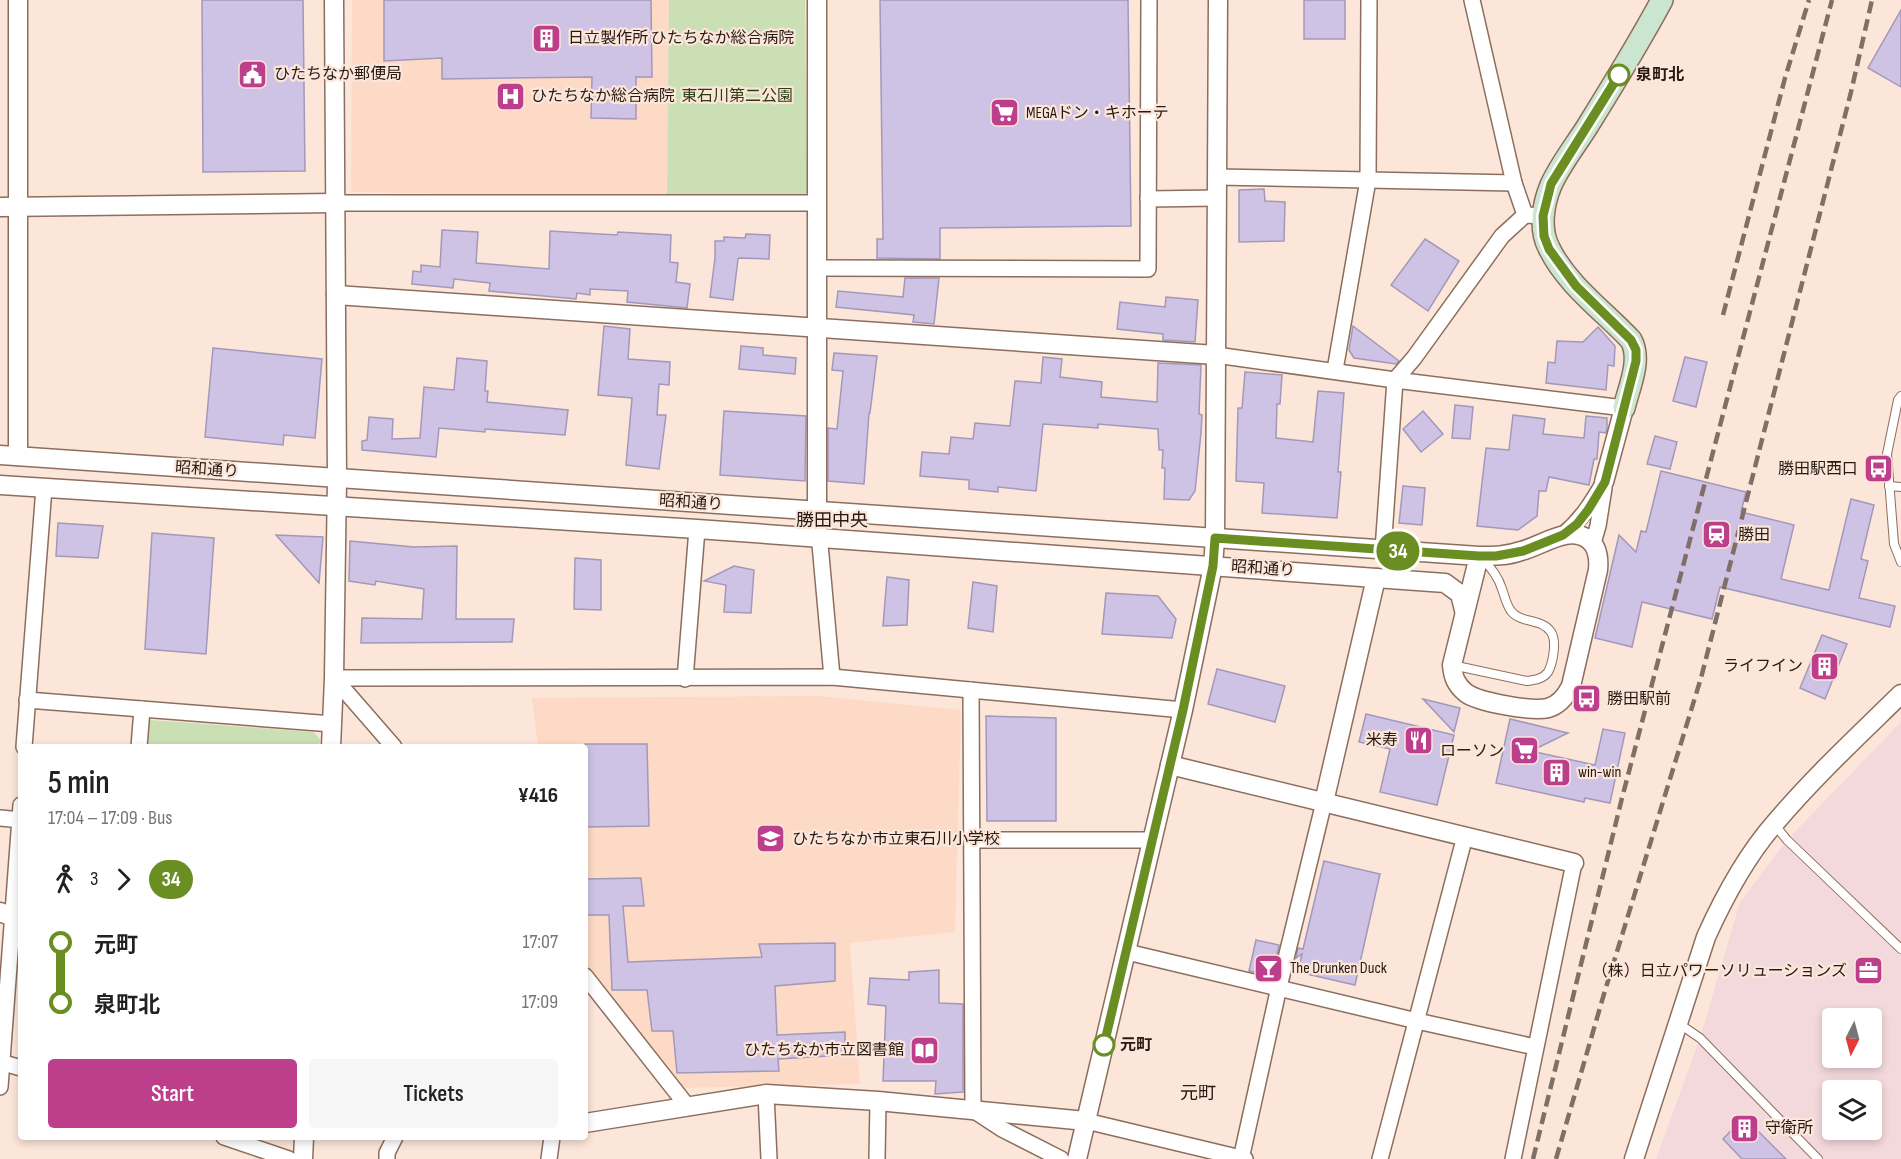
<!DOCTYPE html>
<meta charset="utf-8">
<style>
:root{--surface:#fff;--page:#f6f6f6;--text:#222;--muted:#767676;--accent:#bd3e8a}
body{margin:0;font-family:"Sofia Sans Condensed","Noto Sans JP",sans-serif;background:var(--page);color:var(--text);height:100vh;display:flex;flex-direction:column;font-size:22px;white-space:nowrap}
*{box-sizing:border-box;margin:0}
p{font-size:20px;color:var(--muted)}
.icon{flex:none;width:33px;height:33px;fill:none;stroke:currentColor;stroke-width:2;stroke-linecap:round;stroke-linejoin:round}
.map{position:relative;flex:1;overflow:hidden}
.drawer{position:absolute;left:18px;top:744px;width:570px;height:396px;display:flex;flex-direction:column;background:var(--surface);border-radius:6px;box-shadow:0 3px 9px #0003}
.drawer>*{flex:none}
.badge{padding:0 12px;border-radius:20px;font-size:21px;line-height:39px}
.needle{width:39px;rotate:186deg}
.buttons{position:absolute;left:1822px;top:1008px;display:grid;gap:12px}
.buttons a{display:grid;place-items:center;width:60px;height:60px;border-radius:6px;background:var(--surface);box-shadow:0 3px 9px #0003;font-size:30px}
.map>.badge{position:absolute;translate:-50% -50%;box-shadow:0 0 0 3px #fff}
.legs{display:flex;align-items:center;gap:9px;height:66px;padding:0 30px;font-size:20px}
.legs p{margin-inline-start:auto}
.head{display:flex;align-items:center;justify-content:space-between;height:102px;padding:0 30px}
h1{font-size:33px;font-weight:600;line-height:45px}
.primary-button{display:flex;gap:12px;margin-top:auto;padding:12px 30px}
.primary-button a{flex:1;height:69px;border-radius:6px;background:var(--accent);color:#fff;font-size:24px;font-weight:600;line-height:69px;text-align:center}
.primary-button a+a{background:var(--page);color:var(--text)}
ul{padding:0 30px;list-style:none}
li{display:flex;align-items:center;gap:21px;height:60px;font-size:22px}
li i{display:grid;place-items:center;width:9px;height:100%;margin:0 8px;background:currentColor}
li i::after{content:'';width:15px;height:15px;margin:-8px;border:4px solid;border-radius:50%;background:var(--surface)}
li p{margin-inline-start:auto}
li:first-child i{background:linear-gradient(#0000 50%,currentColor 0)}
li:last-child i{background:linear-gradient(currentColor 50%,#0000 0)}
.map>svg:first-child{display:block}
</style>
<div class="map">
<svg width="1901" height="1159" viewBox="0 0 1901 1159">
<rect width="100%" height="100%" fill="#fce6da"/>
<!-- industrial -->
<path fill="#f4d9dc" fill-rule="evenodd" d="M1901,722V1159H1656L1700,1038L1740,902L1787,840ZM1833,1018H1872V1058H1833ZM1833,1090H1872V1130H1833Z"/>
<!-- built -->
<g fill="#fddac6">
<polygon points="352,0 669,0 667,197 351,192"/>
<polygon points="817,696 961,710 955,932 850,943 860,1084 679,1088 585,971 585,747 538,747 532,698"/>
</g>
<!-- green -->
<g fill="#cadfb4">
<polygon points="669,0 805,0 807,192 803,200 667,197"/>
<polygon points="150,720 313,732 320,739 319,747 143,747 145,725"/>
</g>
<!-- building -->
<g fill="#cec3e5" stroke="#a398b9" stroke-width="1.5">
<polygon points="202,0 303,0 305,171 203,172"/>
<polygon points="384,0 651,0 652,77 636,77 636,119 591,118 592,77 442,79 442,58 384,61"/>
<polygon points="880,0 1128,0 1131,226 940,228 940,259 877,258 877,239 883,239"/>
<rect x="1304" y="0" width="41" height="39"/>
<polygon points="1901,10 1901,87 1868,68"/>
<polygon points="1264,189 1265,201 1285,202 1284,241 1239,242 1239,190"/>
<polygon points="442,230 478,232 476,263 549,269 550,231 617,235 618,232 671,235 670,262 678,263 676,282 690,284 687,308 627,302 628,291 590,289 590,295 577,293 576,299 489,291 490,283 454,279 453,288 412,284 413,271 421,272 421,265 440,267"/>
<polygon points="746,234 770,235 769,259 739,258 738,259 733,300 710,297 715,258 715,241 724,241 724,237 745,238"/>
<polygon points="1425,239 1459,261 1428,311 1391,285"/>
<polygon points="905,278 939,278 934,324 913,322 914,315 836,307 838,291 903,297"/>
<polygon points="1166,297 1198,300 1195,342 1163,340 1163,334 1117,329 1120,302 1165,307"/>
<polygon points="604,326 630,329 628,359 670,362 669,385 659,384 657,415 666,415 659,469 626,465 632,398 598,395"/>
<polygon points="1353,326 1399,361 1396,364 1354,358 1349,350"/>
<polygon points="1598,327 1615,346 1614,366 1608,365 1606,390 1546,383 1548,362 1555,363 1557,341 1583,342"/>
<polygon points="741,346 763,348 763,355 796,358 795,374 739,369"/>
<polygon points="213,348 322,359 315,438 284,435 283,445 205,437"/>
<polygon points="834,353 877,356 870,413 869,413 864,484 828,481 828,428 837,429 843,371 832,370"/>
<polygon points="1043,357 1062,359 1060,377 1102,382 1101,397 1157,402 1158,363 1201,365 1199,414 1202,415 1201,433 1195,491 1189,500 1164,499 1165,468 1162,468 1163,450 1159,450 1158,429 1098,424 1098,428 1043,424 1036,491 998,487 998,492 969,489 969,480 920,476 922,452 949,454 951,437 973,439 975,423 1010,426 1015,381 1041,383"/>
<polygon points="1685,357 1707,362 1696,407 1673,401"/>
<polygon points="457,358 487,361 485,391 488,391 487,402 568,410 565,435 485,429 485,432 439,428 436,457 362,450 362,441 367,440 369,417 393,419 392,439 420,438 424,387 454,390"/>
<polygon points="1245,372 1282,375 1280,404 1277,404 1276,438 1313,442 1318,391 1344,393 1338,472 1341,472 1337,518 1262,513 1264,483 1236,481 1238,408 1242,408"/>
<polygon points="1455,405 1473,407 1470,439 1452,438"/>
<polygon points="724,411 806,416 805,481 720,475"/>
<polygon points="1423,411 1443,434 1421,452 1403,429"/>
<polygon points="1513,415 1545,419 1543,434 1584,438 1586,416 1607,418 1607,429 1606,433 1599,432 1597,459 1594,459 1589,485 1549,477 1546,491 1539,491 1537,516 1518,530 1477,526 1486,448 1509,450"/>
<polygon points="1655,436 1677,442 1670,469 1647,464"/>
<polygon points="1661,471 1746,492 1741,512 1794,525 1781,579 1829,590 1851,499 1874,505 1861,559 1868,561 1859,598 1895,606 1890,627 1720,587 1712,619 1642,602 1632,647 1595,638 1619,535 1636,552 1641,531 1646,532"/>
<polygon points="1403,486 1425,488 1422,525 1399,523"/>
<polygon points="58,523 103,526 98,558 56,556"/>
<polygon points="152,533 214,538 206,654 145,649"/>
<polygon points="276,535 323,537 319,583"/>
<polygon points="350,541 414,547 457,546 456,619 514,619 512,642 361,643 362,618 422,619 424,589 376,581 375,585 349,581"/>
<polygon points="575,558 601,560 601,610 574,609"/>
<polygon points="734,566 754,570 751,613 724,612 726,585 704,581"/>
<polygon points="887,577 909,580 907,625 883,626"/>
<polygon points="973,582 997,586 993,632 968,628"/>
<polygon points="1106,593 1158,596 1176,619 1172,638 1102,634"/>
<polygon points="1822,635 1847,644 1825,699 1800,688"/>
<polygon points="1217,669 1285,686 1275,722 1208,704"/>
<polygon points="1423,699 1460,708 1454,732"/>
<polygon points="1366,714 1454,735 1437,805 1380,792 1390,749 1359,742"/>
<polygon points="986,716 1056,718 1056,821 987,821"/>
<polygon points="1510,719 1568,733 1531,751 1595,765 1603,729 1625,733 1610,803 1585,798 1584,802 1496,783"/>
<polygon points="585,744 647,744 649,826 585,827"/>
<polygon points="1324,861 1380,874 1355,985 1298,972 1302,954 1296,958 1298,948 1303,949"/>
<polygon points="641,878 644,906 623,906 628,962 762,957 759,944 835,943 835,981 775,986 777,1035 845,1032 845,1055 778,1059 779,1071 677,1073 673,1031 652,1031 647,990 612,990 609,915 585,915 585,879"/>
<polygon points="1256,940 1279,945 1273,972 1267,975 1249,971"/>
<polygon points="939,970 939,1003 963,1004 963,1092 935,1094 936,1081 883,1081 886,1006 868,1004 870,978 909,980 909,972"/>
<polygon points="1744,1117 1786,1159 1742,1159 1723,1139"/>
</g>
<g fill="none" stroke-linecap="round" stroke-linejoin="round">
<defs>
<g id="service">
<polyline points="1901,396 1898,400 1887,454 1894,544 1901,562"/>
<polyline points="1889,486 1901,487"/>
<path d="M1452,665L1527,681C1535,680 1543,679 1548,672C1553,663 1557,641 1551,632C1542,618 1521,624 1511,611C1506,604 1505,597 1502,589C1498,576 1492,568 1482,559"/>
<polyline points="1774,824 1787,840 1901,949"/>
<polyline points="1678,1023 1700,1038 1818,1159"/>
</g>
<g id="minor">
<polyline points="1472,0 1514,183 1525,215"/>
<polyline points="1217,177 1514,183"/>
<polyline points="1148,199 1217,198"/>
<polyline points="334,203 817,203"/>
<polyline points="817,268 1148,269 1149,0"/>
<polyline points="1216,355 1395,380 1624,408"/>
<polyline points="1335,370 1368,180 1369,0"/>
<polyline points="817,511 832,677"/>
<path d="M1563,535C1581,520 1592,503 1604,482"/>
<polyline points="1593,543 1598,526 1604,488"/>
<polyline points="1383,550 1395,380 1414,358 1502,236 1525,215 1543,216"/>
<polyline points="334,678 832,677 1183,710"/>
<polyline points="334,678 394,747"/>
<polyline points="685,679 697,529"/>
<polyline points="971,690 973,1110 1002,1129 1061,1159"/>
<polyline points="27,700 332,724"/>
<polyline points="24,747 44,488"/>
<polyline points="139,747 142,709"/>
<polyline points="0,818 21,820"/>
<polyline points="971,840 1153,840"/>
<polyline points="1127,952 1417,1021 1535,1047"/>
<polyline points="585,976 688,1107"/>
<polyline points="0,1062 21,1068"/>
<polyline points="0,1087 21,805"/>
<polyline points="766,1094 769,1159"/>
<polyline points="1086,1121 1245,1159"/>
<polyline points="224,1137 289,1159"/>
<polyline points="387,1159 387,1153 395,1137"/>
<polyline points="549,1159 552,1137"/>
<polyline points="877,1159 878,1101"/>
<polyline points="1241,1159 1279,987 1324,802"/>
<polyline points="1380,1159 1465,836"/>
<polyline points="1513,1159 1574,863"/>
</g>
<g id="tertiary">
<polyline points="18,0 18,456"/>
<polyline points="0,207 334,203"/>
<polyline points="336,295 1216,355"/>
<path d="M0,455L1479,556C1493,556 1507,556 1521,551C1542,546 1569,524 1589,540C1598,547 1599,559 1598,570L1571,686C1566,696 1559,705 1548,708C1533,712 1478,702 1466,693C1456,685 1453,677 1452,665L1479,556"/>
<polyline points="1604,482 1624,408"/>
<polyline points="0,485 697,529 1445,583 1460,594 1464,610"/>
<polyline points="817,511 817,0"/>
<polyline points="331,747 334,678 337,479 334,0"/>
<polyline points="1170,765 1574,863"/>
<polyline points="1324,802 1376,578"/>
<polyline points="0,912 21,920"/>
<polyline points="585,1123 766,1094 878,1101 1086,1121"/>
<polyline points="303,1159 304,1137"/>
<polyline points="1077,1159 1183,710 1213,566 1215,539 1218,0"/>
<path d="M1634,1159L1706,937C1724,897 1746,856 1775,823C1814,777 1858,736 1901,694"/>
</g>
<path id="secondary" d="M1624,408C1629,387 1642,360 1631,340C1604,311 1567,285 1549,248C1539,229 1543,204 1551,185C1560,165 1575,146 1587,127C1613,85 1639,43 1662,0"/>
</defs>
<!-- service casing -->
<use href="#service" stroke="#8d6e5c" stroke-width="10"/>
<!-- minor casing -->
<use href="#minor" stroke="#8d6e5c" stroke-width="18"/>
<!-- tertiary casing -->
<use href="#tertiary" stroke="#8d6e5c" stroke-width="21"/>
<!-- secondary casing -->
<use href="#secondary" stroke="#8d6e5c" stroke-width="24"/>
<!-- service -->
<use href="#service" stroke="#fff" stroke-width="8"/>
<!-- minor -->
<use href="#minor" stroke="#fff" stroke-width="15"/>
<!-- tertiary -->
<use href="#tertiary" stroke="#fff" stroke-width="18"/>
<!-- secondary -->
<use href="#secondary" stroke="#cbe6d0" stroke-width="21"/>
<!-- rail -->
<g stroke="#806f66" stroke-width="4.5" stroke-dasharray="12 6" stroke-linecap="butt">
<polyline points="1723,315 1785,78 1809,0"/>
<polyline points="1533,1159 1622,798 1832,0"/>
<polyline points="1556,1159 1604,994 1701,678 1851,92 1872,0"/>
</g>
</g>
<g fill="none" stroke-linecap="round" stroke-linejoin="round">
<defs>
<polyline id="line-1" points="1104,1045 1183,710 1213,566 1215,538 1479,556 1496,556 1523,551 1563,535 1577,524 1588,510 1605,482 1636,361 1636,350 1631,340 1576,286 1549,249 1544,236 1543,216 1551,184 1619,75"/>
</defs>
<!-- line-1 casing -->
<use href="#line-1" stroke="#fff" stroke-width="14"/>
<!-- line-1 -->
<use href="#line-1" stroke="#6b8e23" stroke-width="9"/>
</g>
<!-- icons -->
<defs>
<symbol id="building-square" viewBox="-11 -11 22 22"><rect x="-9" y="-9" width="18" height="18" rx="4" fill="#bd3e8a" stroke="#fce6da"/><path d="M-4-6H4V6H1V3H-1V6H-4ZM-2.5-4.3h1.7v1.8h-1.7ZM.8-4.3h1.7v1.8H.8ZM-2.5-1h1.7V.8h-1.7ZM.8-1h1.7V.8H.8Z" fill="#fff"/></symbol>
<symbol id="civic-square" viewBox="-11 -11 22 22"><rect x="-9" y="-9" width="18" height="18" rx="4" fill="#bd3e8a" stroke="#fce6da"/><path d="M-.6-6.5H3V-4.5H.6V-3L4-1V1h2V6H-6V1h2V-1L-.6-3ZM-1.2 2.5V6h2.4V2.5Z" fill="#fff"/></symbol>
<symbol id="hospital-square" viewBox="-11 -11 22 22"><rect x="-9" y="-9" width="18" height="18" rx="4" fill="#bd3e8a" stroke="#fce6da"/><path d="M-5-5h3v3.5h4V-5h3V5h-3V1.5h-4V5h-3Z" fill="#fff"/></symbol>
<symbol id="supermarket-square" viewBox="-11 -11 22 22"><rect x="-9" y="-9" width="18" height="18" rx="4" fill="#bd3e8a" stroke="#fce6da"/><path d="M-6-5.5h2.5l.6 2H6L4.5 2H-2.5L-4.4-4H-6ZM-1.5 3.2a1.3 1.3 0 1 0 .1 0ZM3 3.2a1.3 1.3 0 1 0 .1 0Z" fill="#fff"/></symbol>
<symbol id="bus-square" viewBox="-11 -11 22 22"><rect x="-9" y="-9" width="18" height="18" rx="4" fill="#bd3e8a" stroke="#fce6da"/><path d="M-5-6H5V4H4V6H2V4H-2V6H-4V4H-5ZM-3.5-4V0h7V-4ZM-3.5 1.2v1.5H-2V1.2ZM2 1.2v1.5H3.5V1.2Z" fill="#fff"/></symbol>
<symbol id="station-square" viewBox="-11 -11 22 22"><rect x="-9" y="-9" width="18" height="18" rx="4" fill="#bd3e8a" stroke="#fce6da"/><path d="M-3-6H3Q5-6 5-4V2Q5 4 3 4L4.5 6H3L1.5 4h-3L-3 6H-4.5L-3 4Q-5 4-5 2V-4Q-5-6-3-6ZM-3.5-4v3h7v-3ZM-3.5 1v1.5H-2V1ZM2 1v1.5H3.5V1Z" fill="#fff"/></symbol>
<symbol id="restaurant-square" viewBox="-11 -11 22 22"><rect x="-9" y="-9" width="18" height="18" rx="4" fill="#bd3e8a" stroke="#fce6da"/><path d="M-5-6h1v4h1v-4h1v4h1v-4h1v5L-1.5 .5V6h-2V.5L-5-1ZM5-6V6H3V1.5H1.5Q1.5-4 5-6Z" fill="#fff"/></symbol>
<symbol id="school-square" viewBox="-11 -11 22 22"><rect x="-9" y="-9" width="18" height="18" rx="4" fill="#bd3e8a" stroke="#fce6da"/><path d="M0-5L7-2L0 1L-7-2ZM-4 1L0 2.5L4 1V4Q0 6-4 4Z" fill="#fff"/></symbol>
<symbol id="bar-square" viewBox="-11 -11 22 22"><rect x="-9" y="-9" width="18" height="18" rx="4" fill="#bd3e8a" stroke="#fce6da"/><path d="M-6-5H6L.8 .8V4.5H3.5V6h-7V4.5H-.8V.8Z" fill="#fff"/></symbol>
<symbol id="office-square" viewBox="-11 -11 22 22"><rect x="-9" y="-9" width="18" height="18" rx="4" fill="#bd3e8a" stroke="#fce6da"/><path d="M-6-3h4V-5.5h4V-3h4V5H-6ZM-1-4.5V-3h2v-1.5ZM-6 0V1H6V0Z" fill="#fff"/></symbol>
<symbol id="library-square" viewBox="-11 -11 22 22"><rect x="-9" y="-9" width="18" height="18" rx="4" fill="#bd3e8a" stroke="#fce6da"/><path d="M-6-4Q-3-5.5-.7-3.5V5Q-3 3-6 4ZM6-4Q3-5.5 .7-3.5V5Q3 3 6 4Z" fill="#fff"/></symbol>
</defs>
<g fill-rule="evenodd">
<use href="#building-square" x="530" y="22" width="33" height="33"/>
<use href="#civic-square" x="236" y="58" width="33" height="33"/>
<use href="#hospital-square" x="494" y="80" width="33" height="33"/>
<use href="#supermarket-square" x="988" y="96" width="33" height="33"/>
<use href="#bus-square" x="1862" y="452" width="33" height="33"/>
<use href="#station-square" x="1700" y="518" width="33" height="33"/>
<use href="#building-square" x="1808" y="650" width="33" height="33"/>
<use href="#bus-square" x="1570" y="682" width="33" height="33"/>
<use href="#restaurant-square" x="1402" y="724" width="33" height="33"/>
<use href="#supermarket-square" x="1508" y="734" width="33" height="33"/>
<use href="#building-square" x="1540" y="756" width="33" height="33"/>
<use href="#school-square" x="754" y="822" width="33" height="33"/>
<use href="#bar-square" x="1252" y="952" width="33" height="33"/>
<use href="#office-square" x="1852" y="954" width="33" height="33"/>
<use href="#library-square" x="908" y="1034" width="33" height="33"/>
<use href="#building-square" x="1728" y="1112" width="33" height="33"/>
</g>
<!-- markers -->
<g fill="#fff" stroke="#6b8e23" stroke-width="3">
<circle cx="1619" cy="75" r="10"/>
<circle cx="1104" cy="1045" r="10"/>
</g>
<g text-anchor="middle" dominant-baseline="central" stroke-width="4.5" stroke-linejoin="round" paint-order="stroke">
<!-- poi labels -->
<g font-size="16" fill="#271a13" stroke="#fce6da" text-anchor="start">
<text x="568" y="38">日立製作所 ひたちなか総合病院</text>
<text x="274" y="74">ひたちなか郵便局</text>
<text x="531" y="96">ひたちなか総合病院</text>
<text x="1026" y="113">MEGAドン・キホーテ</text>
<text x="1858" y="469" text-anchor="end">勝田駅西口</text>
<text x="1738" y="535">勝田</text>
<text x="1803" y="666" text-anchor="end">ライフイン</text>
<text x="1607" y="699">勝田駅前</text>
<text x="1398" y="740" text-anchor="end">米寿</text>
<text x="1504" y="751" text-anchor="end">ローソン</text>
<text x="1578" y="772">win-win</text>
<text x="792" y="839">ひたちなか市立東石川小学校</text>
<text x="1290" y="968">The Drunken Duck</text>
<text x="1847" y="971" text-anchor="end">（株）日立パワーソリューションズ</text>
<text x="904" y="1050" text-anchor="end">ひたちなか市立図書館</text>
<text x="1765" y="1128">守衛所</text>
</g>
<!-- stop labels -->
<g font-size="16" font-weight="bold" fill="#271a13" stroke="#fce6da" text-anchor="start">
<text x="1636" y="75">泉町北</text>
<text x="1120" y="1045">元町</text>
</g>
<!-- park labels -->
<g font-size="16" fill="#2b3d11" stroke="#fce6da">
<text x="737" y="96">東石川第二公園</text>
</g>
<!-- street labels -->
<g font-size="16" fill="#271a13" stroke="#fce6da">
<text transform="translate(207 470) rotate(4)">昭和通り</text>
<text transform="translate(691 503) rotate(4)">昭和通り</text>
<text transform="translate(1263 569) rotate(4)">昭和通り</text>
</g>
<!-- neighbourhood labels -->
<g font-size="18" fill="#271a13" stroke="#fce6da">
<text x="832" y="520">勝田中央</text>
<text x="1198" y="1093">元町</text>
</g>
</g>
</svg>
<div class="buttons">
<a><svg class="needle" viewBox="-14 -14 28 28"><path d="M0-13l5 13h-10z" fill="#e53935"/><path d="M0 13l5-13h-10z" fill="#767676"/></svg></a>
<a><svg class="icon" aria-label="layers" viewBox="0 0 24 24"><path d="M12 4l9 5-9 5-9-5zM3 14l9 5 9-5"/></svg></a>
</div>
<b class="badge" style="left:1398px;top:551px;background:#6b8e23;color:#fff">34</b>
<section class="drawer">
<div class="head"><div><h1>5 min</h1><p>17:04 – 17:09 · Bus</p></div><b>¥416</b></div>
<div class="legs"><svg class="icon" aria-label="walk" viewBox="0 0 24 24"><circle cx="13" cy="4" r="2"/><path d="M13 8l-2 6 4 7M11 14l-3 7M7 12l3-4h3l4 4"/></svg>3<svg class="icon" aria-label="forward" viewBox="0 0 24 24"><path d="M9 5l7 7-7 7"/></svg><b class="badge" style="background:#6b8e23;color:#fff">34</b></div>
<ul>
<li><i style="color:#6b8e23"></i><b>元町</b><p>17:07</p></li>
<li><i style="color:#6b8e23"></i><b>泉町北</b><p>17:09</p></li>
</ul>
<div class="primary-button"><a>Start</a><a>Tickets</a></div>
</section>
</div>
